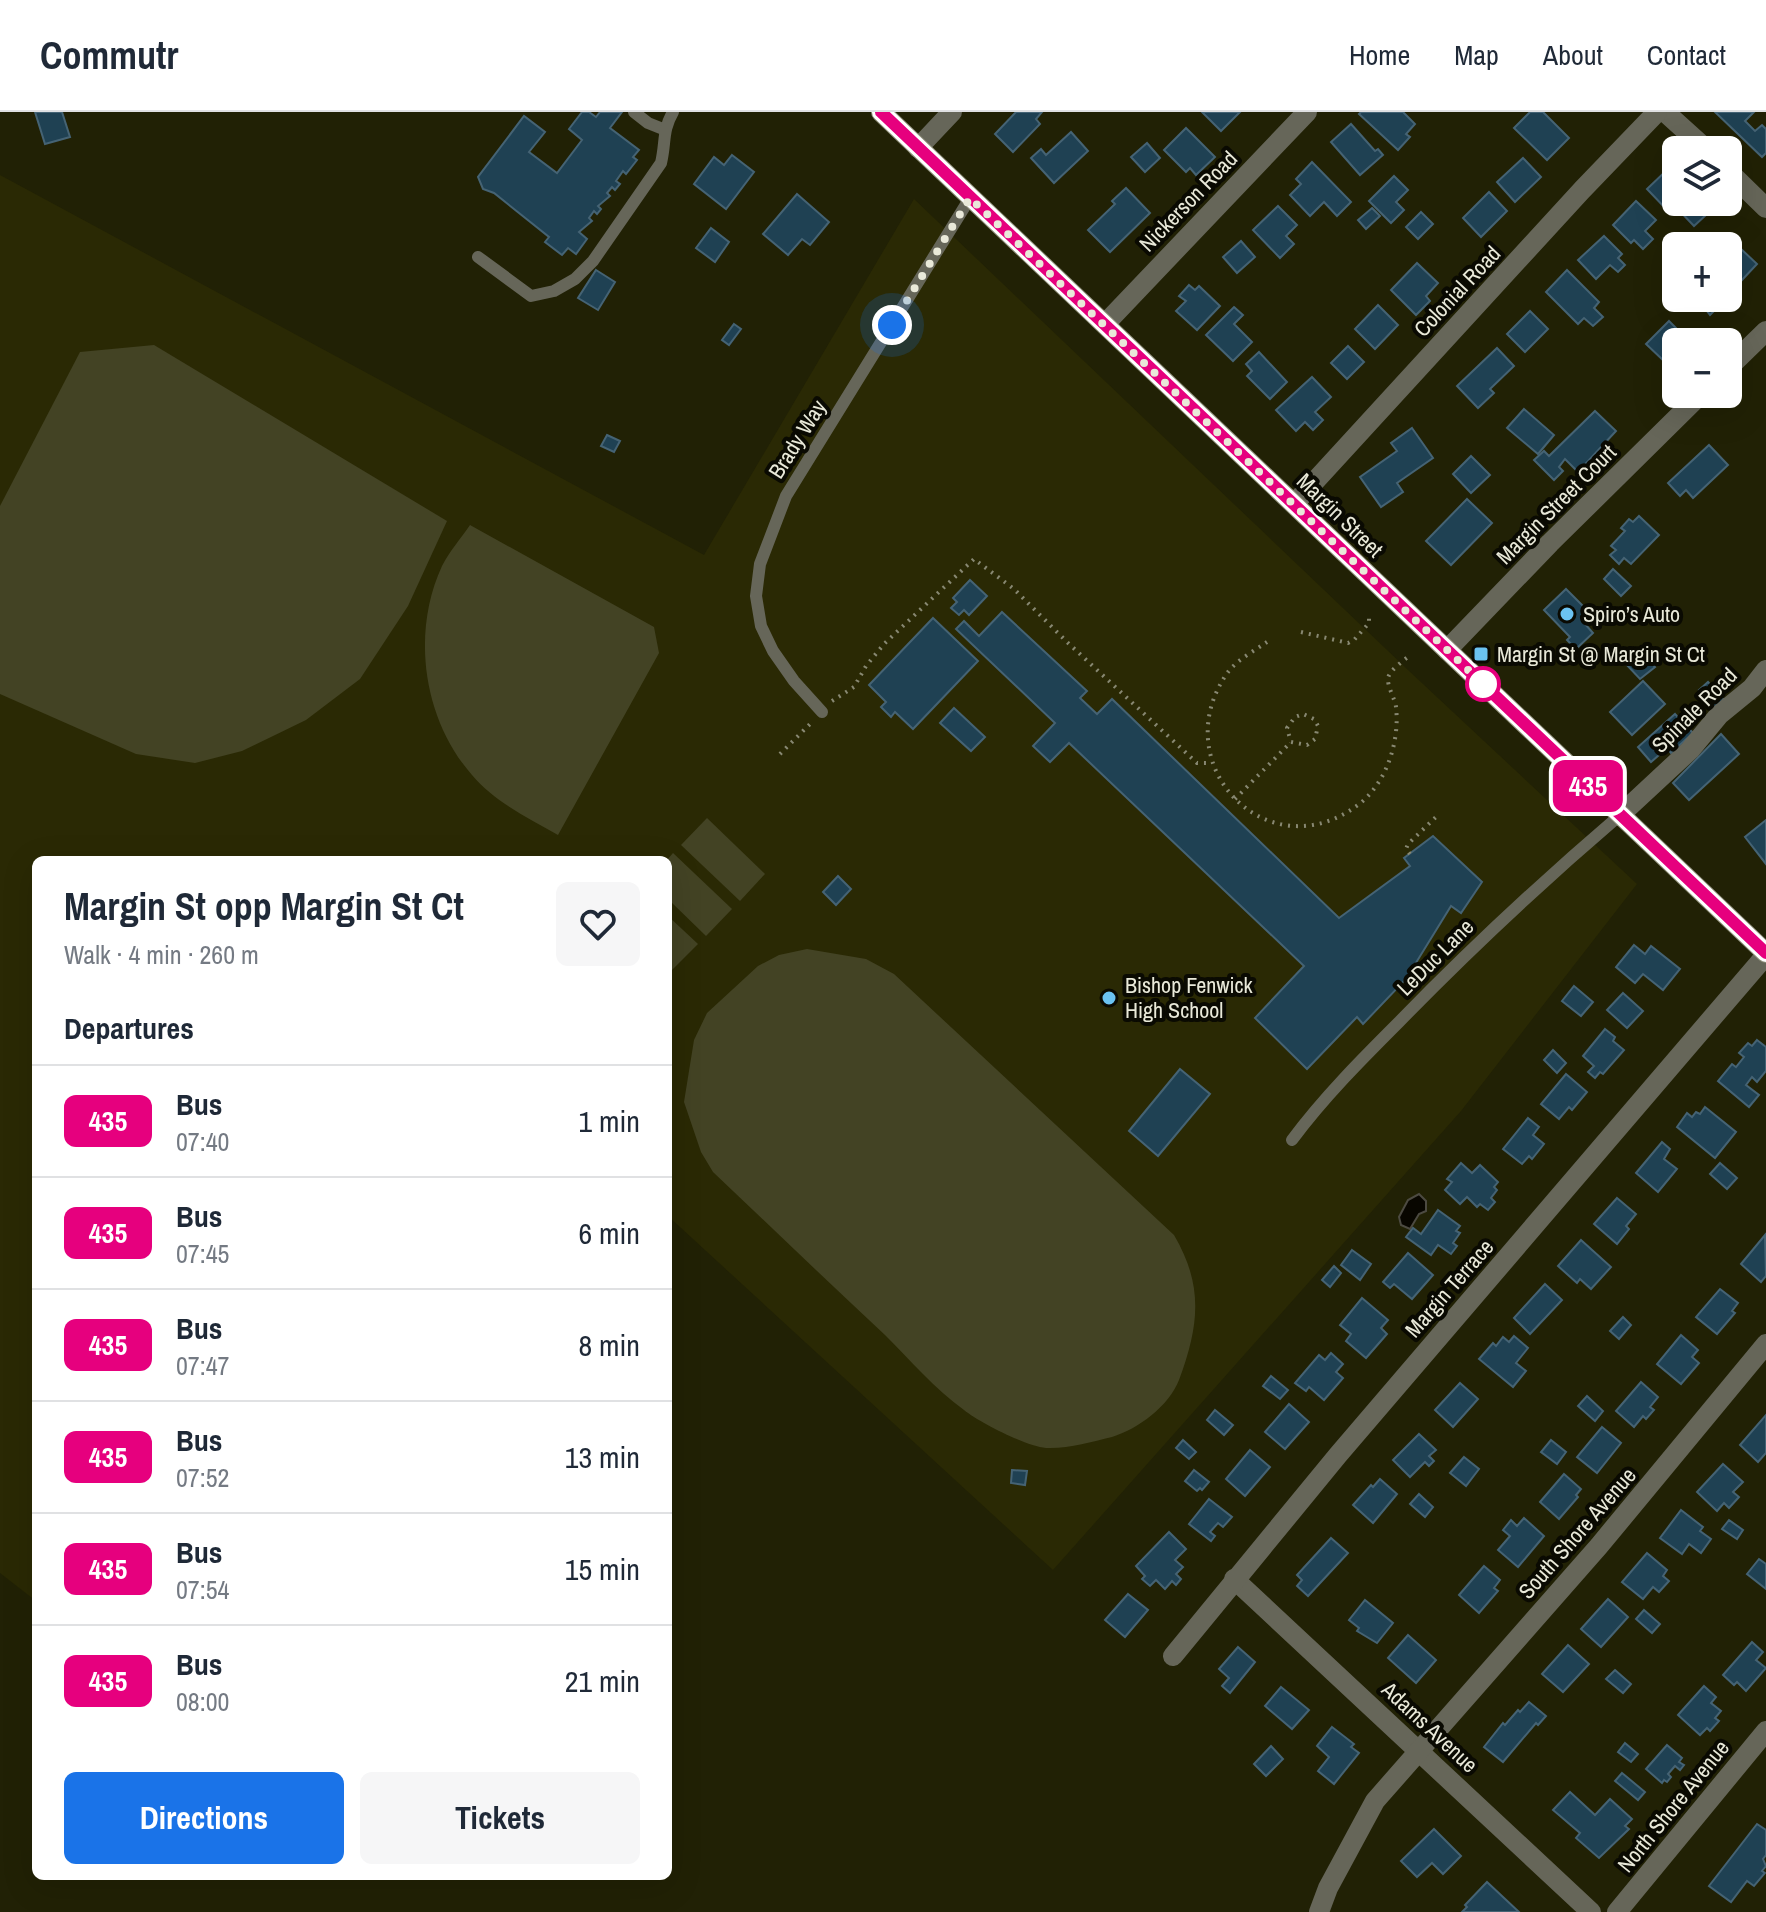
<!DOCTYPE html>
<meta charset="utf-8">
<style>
:root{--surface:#fff;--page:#f6f6f7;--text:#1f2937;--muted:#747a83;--line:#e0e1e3;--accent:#1a73e8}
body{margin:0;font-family:"Archivo Narrow",sans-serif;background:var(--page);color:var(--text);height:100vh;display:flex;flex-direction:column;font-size:30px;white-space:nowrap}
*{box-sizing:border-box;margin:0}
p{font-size:26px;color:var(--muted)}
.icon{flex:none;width:44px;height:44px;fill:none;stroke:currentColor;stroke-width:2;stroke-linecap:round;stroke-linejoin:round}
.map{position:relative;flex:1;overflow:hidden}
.panel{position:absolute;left:32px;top:744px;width:640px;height:1024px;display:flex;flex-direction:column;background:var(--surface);border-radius:12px;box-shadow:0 8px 32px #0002}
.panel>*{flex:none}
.badge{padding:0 16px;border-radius:12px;font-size:28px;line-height:52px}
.fabs{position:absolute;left:1662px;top:24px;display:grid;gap:16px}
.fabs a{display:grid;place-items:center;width:80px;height:80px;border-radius:12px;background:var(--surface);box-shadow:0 8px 32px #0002;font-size:40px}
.you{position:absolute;width:40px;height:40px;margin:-20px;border:6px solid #fff;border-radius:50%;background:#1a73e8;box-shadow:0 0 0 12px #1a73e833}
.map>.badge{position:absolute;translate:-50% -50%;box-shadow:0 0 0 4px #fff}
h2{padding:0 32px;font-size:30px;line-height:72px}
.round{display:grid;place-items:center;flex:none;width:84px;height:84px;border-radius:12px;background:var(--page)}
.head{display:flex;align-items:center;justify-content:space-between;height:136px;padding:0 32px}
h1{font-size:38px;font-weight:800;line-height:60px}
.button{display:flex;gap:16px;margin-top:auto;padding:16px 32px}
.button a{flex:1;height:92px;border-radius:12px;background:var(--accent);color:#fff;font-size:32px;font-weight:800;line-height:92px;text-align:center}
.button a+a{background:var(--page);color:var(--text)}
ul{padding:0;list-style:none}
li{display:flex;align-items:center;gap:24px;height:112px;padding:0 32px;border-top:2px solid var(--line)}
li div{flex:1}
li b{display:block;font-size:30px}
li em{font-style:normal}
li .badge{min-width:88px;font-weight:700;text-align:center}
header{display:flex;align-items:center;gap:48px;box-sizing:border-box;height:112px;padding:0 40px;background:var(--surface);border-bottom:2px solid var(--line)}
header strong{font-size:38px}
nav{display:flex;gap:44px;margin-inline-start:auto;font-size:28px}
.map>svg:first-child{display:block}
</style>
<header>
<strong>Commutr</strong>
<nav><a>Home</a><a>Map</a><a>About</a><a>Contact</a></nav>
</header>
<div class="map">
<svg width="1766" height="1800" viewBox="0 0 1766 1800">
<rect width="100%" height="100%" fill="#212105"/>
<!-- built -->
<polygon fill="#2a2904" points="0,63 704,443 914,87 1408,558 1637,772 1461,999 1053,1458 668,1104 668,748 36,748 36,1489 0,1461"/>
<!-- green -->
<g fill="#434324">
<polygon points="154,233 447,409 408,494 360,567 306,608 242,639 195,651 136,642 0,582 0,394 80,240"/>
<path d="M470,413L654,515L659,541L558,723C528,706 495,690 472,663C423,607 411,521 442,454C449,440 461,426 470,413Z"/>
<polygon points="707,706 765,762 740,789 681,733"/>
<polygon points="673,741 732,797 706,824 668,787 667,748"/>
<polygon points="668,804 698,832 672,858 668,854"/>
<path d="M807,837L866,847L894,862L1174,1123C1204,1174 1199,1214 1179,1268C1169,1294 1138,1317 1112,1325C1091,1330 1068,1337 1046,1336C1026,1334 980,1311 964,1298C935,1277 910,1248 885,1223C827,1169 770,1114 713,1060L701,1040L684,990L694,928L707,901L758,854L779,843Z"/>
</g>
<!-- water -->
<polygon fill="#080600" stroke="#4c4a41" stroke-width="2" points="1419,1082 1426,1089 1426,1099 1419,1102 1410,1117 1401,1113 1399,1105 1408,1088"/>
<!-- building -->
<g fill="#1f4153" stroke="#456374" stroke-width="2">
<polygon points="35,0 62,0 70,25 45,32"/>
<polygon points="582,0 589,0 596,5 600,0 622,0 610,16 639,38 633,45 637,48 626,62 623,59 616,69 620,72 615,78 612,75 607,81 610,84 598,94 601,97 597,102 594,99 589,106 592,109 579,120 587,127 576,142 568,136 562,143 545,130 549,125 494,81 483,77 478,65 524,4 545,20 529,40 557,61 582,28 569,17"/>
<polygon points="1016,0 1042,0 1036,7 1040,12 1013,40 995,22"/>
<polygon points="1202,0 1240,0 1221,19"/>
<polygon points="1361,0 1403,0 1415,12 1406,22 1410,25 1398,38 1359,2"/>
<polygon points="1530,0 1543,0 1569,26 1547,48 1514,16"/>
<polygon points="1715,0 1754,0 1745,9 1755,19 1762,13 1766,17 1766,41 1762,45"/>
<polygon points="1351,12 1375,39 1378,37 1383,43 1360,63 1331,30"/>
<polygon points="1186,16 1215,45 1196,63 1190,56 1186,60 1164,38"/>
<polygon points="1071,20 1088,39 1054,71 1031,46 1041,37 1046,43"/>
<polygon points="1147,31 1160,46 1145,60 1131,45"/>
<polygon points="732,43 754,60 726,97 694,72 714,45 724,53"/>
<polygon points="1523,46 1541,65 1515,90 1497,70"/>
<polygon points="1312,50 1351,90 1337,104 1324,90 1310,104 1290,83 1301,72 1296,67"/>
<polygon points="1668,57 1676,66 1676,90 1694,90 1706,103 1694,114 1675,94 1669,100 1647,77"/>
<polygon points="1394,64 1408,78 1396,90 1404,98 1391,111 1369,89"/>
<polygon points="1126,76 1150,101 1110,140 1088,118 1115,92 1112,89"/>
<polygon points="1489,80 1507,99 1481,125 1463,106"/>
<polygon points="797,82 829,110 810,133 802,127 788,143 763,122"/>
<polygon points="1636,89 1656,108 1645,119 1653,127 1643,137 1634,128 1631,131 1613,113"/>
<polygon points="1278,94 1297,113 1286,124 1294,132 1280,146 1253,118"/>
<polygon points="1372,96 1380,104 1366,117 1358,108"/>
<polygon points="1421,100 1433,112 1418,127 1406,115"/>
<polygon points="711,116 729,130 715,150 696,136"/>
<polygon points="1604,124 1622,142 1618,146 1625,153 1618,160 1610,153 1596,167 1578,148"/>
<polygon points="1241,129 1255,145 1237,161 1223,145"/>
<polygon points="1740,136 1757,152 1742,168 1728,155 1728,149"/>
<polygon points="1417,151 1438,171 1426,184 1430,189 1416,203 1391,178"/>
<polygon points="596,158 615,170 598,198 578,186"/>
<polygon points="1567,158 1599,190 1594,196 1603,205 1593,214 1584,206 1578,212 1546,180"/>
<polygon points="1189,173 1195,178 1199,174 1220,194 1197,218 1176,199 1186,189 1179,184"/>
<polygon points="1697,186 1727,186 1710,203"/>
<polygon points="1378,193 1398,213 1375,237 1355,217"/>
<polygon points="1234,195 1243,203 1234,212 1252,230 1233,249 1206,223"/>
<polygon points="1530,199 1548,217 1525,240 1507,222"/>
<polygon points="1669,209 1686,226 1683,230 1676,230 1676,237 1664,249 1646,232"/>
<polygon points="734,212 741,217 729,233 722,228"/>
<polygon points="1348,234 1364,250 1347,267 1331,251"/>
<polygon points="1497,236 1514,254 1490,277 1494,281 1478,296 1457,274"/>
<polygon points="1259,240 1287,270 1270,287 1247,264 1252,259 1246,252"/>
<polygon points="1312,265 1331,285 1315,300 1323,308 1313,318 1305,310 1296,319 1276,298"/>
<polygon points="1524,297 1554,323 1538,342 1507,316"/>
<polygon points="1595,299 1616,319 1578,360 1565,347 1559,355 1563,359 1554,368 1534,348 1544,339 1549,344"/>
<polygon points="1412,316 1433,346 1397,371 1403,380 1381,395 1360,365 1397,339 1391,331"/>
<polygon points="607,323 620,329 614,340 601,334"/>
<polygon points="1709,333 1728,353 1693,386 1686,378 1680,384 1668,371"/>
<polygon points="1471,344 1490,363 1471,381 1453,362"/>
<polygon points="1467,387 1492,411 1451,453 1426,429"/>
<polygon points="1639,404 1659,423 1631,452 1624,446 1619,452 1610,443 1616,438 1611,434 1625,419 1621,416 1629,407 1633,410"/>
<polygon points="1613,457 1631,474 1621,484 1604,467"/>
<polygon points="970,468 987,484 969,503 964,498 959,503 951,496 957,490 953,486"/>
<polygon points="1566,477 1593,504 1585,512 1593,521 1576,537 1567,528 1570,525 1544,498"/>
<polygon points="1002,500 1087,579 1080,586 1097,602 1112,587 1339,806 1410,754 1404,746 1433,724 1482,770 1461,801 1451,794 1406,867 1363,912 1357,905 1307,957 1255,906 1304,854 1069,631 1050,650 1033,634 1055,611 956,517 964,509 979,524"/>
<polygon points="933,506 978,549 913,617 895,600 891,605 881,595 886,590 869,573"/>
<polygon points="1641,539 1655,555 1640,567 1626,552"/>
<polygon points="1643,569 1665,592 1632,623 1610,600"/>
<polygon points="1708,570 1724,588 1715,596 1699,578"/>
<polygon points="954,596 985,625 971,639 940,611"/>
<polygon points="1675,602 1693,621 1671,641 1667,636 1651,650 1638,635"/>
<polygon points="1721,622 1739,642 1689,688 1673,671"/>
<polygon points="1766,708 1766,752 1745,725"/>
<polygon points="838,764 851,777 836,793 823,780"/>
<polygon points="1634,833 1645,842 1651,834 1680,857 1663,878 1643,862 1635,871 1616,855"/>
<polygon points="1574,874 1593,890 1581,904 1562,889"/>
<polygon points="1623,881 1643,899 1627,916 1607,898"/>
<polygon points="1605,917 1615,925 1613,929 1624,938 1603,962 1600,960 1595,966 1588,960 1594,954 1583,944"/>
<polygon points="1757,928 1766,935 1766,959 1757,970 1752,965 1746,973 1759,983 1749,995 1718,969 1732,952 1736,955 1744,945 1739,941 1748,931 1752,934"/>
<polygon points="1553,938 1566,951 1557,961 1544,948"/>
<polygon points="1180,957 1210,982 1158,1044 1129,1019"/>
<polygon points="1566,962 1587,980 1572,998 1569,995 1559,1007 1541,992"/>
<polygon points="1705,995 1736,1020 1715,1046 1677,1015 1687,1001 1692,1005 1696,1000 1700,1002"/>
<polygon points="1528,1006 1539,1015 1533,1023 1544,1032 1532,1047 1529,1044 1522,1052 1503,1037"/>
<polygon points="1662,1030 1670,1037 1664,1047 1677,1057 1658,1080 1636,1061"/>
<polygon points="1461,1051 1472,1061 1480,1053 1498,1070 1494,1075 1497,1078 1491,1086 1495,1090 1488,1098 1480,1092 1477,1095 1467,1085 1460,1092 1445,1078 1452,1070 1447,1067"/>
<polygon points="1720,1051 1737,1066 1727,1077 1710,1062"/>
<polygon points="1617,1086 1636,1102 1626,1114 1629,1117 1617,1132 1594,1112"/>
<polygon points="1438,1098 1460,1114 1456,1119 1460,1121 1453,1131 1457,1134 1451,1142 1438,1133 1431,1143 1406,1125 1413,1116 1421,1122"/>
<polygon points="1765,1123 1766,1164 1761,1170 1741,1152"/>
<polygon points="1581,1128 1611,1155 1591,1177 1580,1167 1577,1171 1558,1154"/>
<polygon points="1352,1138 1371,1152 1360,1168 1341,1153"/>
<polygon points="1408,1141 1433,1163 1412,1187 1394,1172 1390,1176 1383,1170"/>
<polygon points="1334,1154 1341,1161 1330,1175 1322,1168"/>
<polygon points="1545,1172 1562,1188 1530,1222 1514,1206"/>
<polygon points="1720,1177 1738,1191 1732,1199 1735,1201 1717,1222 1696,1205"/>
<polygon points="1362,1186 1388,1208 1381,1216 1387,1222 1366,1246 1346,1229 1351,1222 1340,1213"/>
<polygon points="1623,1205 1631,1213 1619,1227 1610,1219"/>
<polygon points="1681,1223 1698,1238 1692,1245 1699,1251 1681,1272 1657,1252"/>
<polygon points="1514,1224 1528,1236 1516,1251 1526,1259 1513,1275 1479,1247 1493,1231 1496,1234 1503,1225 1509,1230"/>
<polygon points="1331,1241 1343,1252 1336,1260 1343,1266 1324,1288 1309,1275 1306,1279 1295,1271 1319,1243 1325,1248"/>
<polygon points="1271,1264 1288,1278 1280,1287 1263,1274"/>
<polygon points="1641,1270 1658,1285 1650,1295 1654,1298 1646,1307 1643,1304 1634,1315 1616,1299"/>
<polygon points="1460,1271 1478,1287 1453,1315 1435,1298"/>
<polygon points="1587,1284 1603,1299 1595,1309 1578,1294"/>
<polygon points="1289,1292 1309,1310 1285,1337 1265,1320"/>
<polygon points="1215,1298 1233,1313 1224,1323 1207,1308"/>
<polygon points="1766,1303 1766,1341 1758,1350 1740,1333"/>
<polygon points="1602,1315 1621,1331 1597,1361 1577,1345"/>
<polygon points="1419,1322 1436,1338 1429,1344 1434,1349 1429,1354 1425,1350 1410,1365 1393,1348"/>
<polygon points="1183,1328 1196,1340 1189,1347 1176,1336"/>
<polygon points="1551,1328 1566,1340 1557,1352 1541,1340"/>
<polygon points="1250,1338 1270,1355 1245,1384 1226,1367"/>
<polygon points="1464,1345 1479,1357 1466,1374 1450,1361"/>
<polygon points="1723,1352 1743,1370 1733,1380 1739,1385 1729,1396 1724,1391 1717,1399 1697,1380"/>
<polygon points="1012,1358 1027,1359 1025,1373 1011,1371"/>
<polygon points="1194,1358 1209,1370 1202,1378 1200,1376 1197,1379 1185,1369"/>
<polygon points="1564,1362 1581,1377 1576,1383 1578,1385 1559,1407 1540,1390"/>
<polygon points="1380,1367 1397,1382 1373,1411 1353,1393 1371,1373 1373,1375"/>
<polygon points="1419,1382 1433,1395 1425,1405 1410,1392"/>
<polygon points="1209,1387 1232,1405 1223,1415 1218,1411 1210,1420 1215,1424 1211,1429 1189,1412"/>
<polygon points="1681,1398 1703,1415 1700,1419 1711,1427 1701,1441 1689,1432 1682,1442 1660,1426"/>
<polygon points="1524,1406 1544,1424 1518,1455 1498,1438 1510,1424 1503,1418 1511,1408 1517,1414"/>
<polygon points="1729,1408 1743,1418 1737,1427 1722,1417"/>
<polygon points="1169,1420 1186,1437 1175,1448 1183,1455 1176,1462 1181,1467 1176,1473 1172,1469 1165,1477 1156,1468 1150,1474 1142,1467 1145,1464 1136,1454"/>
<polygon points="1331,1426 1348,1441 1308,1484 1297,1474 1302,1468 1297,1463"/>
<polygon points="1647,1441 1667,1458 1663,1464 1669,1469 1659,1480 1653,1475 1643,1487 1622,1470"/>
<polygon points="1759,1447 1766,1452 1766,1477 1747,1462"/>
<polygon points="1484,1454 1500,1468 1494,1476 1498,1479 1479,1501 1459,1483"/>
<polygon points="1128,1482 1148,1498 1125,1525 1105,1508"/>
<polygon points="1608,1487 1628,1505 1601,1535 1581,1517"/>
<polygon points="1365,1488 1393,1511 1377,1531 1357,1519 1359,1516 1349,1508"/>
<polygon points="1644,1498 1660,1512 1652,1521 1636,1507"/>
<polygon points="1408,1523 1436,1548 1416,1571 1388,1546"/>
<polygon points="1752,1530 1763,1540 1756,1548 1766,1556 1746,1579 1737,1570 1734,1573 1723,1563"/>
<polygon points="1568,1533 1589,1552 1563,1580 1542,1562"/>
<polygon points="1238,1535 1255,1550 1230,1581 1222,1574 1229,1566 1219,1557"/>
<polygon points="1615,1558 1631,1572 1623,1581 1606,1567"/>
<polygon points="1704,1574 1716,1585 1711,1591 1721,1599 1715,1606 1719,1609 1710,1619 1707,1616 1700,1623 1678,1603"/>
<polygon points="1281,1575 1309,1598 1292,1617 1265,1594"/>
<polygon points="1529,1590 1546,1604 1538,1613 1536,1611 1503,1650 1484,1635 1503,1611 1505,1613 1518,1598 1520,1600"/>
<polygon points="1332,1615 1354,1632 1351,1635 1359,1641 1334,1672 1318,1659 1329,1645 1317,1634"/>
<polygon points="1625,1631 1638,1642 1631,1650 1618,1640"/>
<polygon points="1667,1633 1682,1646 1679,1650 1684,1653 1680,1658 1675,1654 1668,1662 1671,1665 1667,1670 1664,1668 1662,1671 1646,1657"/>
<polygon points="1271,1634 1283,1647 1266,1664 1254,1652"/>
<polygon points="1622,1661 1645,1680 1638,1688 1615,1669"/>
<polygon points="1570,1680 1595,1703 1610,1687 1632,1707 1625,1714 1629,1717 1599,1746 1576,1726 1580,1721 1553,1698"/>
<polygon points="1757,1712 1766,1718 1766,1743 1763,1747 1766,1754 1762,1759 1765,1761 1754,1774 1747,1769 1731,1790 1709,1774"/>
<polygon points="1434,1717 1461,1744 1443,1762 1432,1751 1417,1765 1401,1749"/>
<polygon points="1487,1770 1519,1800 1462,1800 1467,1795 1465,1793"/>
</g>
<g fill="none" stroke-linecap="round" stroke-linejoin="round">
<!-- path -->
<g stroke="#888872" stroke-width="4" stroke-dasharray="2 6" stroke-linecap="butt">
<polyline points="1301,520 1348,531 1354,528 1369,511 1369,505"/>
<path d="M1267,530C1254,539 1237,548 1228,560C1163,651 1267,761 1358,693C1386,672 1400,630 1396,595C1395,587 1387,574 1388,566C1390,558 1403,549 1409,544"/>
<polyline points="832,589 854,575 866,554 884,532 974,447 1014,477 1067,530 1197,651 1212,651"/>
<polyline points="780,642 812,610"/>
<polyline points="1235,687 1291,630 1307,633 1315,627 1318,614 1314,607 1303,602 1295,605 1287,616 1291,630"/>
<polyline points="1410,742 1406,737 1408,732 1438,703"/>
</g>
<!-- lane -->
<g stroke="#666659" stroke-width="12">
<polyline points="634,0 648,11 663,17"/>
<path d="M478,145L531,184L554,179L575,167L593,149L661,51C666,30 662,19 673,0"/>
<polyline points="822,600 794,569 773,539 761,514 756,484 760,452 786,384 970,86"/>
<path d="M1292,1028C1324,985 1362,947 1399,910C1470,837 1543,769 1619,704"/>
</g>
<!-- street -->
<g stroke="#666659" stroke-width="20">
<polyline points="1665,0 1707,38"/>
<polyline points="918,36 952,0"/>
<polyline points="1728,59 1766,96"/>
<polyline points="1105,212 1307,0"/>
<polyline points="1728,256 1766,219"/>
<polyline points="1294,392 1582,78 1657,0"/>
<polyline points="1447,538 1550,431 1701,282"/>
<polyline points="1619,704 1690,638 1719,603 1752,576 1766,558"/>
<polyline points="1234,1467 1591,1800"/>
<polyline points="1173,1544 1338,1343 1766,843"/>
<polyline points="1319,1800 1328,1776 1375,1689 1599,1434 1766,1232"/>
<polyline points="1617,1800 1766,1619"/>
</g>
<!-- secondary -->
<polyline stroke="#8f8f7a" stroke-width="20" points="881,0 1766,841"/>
</g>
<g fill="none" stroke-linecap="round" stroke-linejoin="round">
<defs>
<polyline id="line" points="881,0 1766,841"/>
</defs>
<!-- line casing -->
<use href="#line" stroke="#fff" stroke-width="18"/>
<!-- line -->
<use href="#line" stroke="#e6007e" stroke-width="12"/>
<!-- walk -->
<polyline stroke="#e9e9d9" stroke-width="8" stroke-dasharray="0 14.4" points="892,213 970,86 1483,572"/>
</g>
<!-- markers -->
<g fill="#6bc3f2" stroke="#0a0a02" stroke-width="3">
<circle cx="1567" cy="502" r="8"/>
<rect x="1473" y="534" width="16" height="16" rx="4"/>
<circle cx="1109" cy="886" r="8"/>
</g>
<circle fill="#fff" stroke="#e6007e" stroke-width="4" cx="1483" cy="572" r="16"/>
<g text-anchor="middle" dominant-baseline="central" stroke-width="8" stroke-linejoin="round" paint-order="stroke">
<!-- street labels -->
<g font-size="22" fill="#e9e9d9" stroke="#0a0a02">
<text transform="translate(1188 89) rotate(-46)">Nickerson Road</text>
<text transform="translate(1457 179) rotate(-47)">Colonial Road</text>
<text transform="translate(797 327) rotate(-58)">Brady Way</text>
<text transform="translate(1556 392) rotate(-45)">Margin Street Court</text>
<text transform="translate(1340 403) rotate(44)">Margin Street</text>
<text transform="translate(1694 598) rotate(-45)">Spinale Road</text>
<text transform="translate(1435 845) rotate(-45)">LeDuc Lane</text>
<text transform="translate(1449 1176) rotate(-49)">Margin Terrace</text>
<text transform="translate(1577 1421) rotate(-49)">South Shore Avenue</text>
<text transform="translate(1430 1615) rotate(43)">Adams Avenue</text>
<text transform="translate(1673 1694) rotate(-51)">North Shore Avenue</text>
</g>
<!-- poi labels -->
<g font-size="22" fill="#e9e9d9" stroke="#0a0a02" text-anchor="start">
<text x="1583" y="502">Spiro’s Auto</text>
<text x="1497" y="542">Margin St @ Margin St Ct</text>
<text x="1125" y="873">Bishop Fenwick<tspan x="1125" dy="25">High School</tspan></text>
</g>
</g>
</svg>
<div class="fabs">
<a><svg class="icon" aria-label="layers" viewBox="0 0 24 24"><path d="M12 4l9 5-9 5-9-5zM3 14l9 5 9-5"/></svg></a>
<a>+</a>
<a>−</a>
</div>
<div class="you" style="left:892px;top:213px"></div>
<b class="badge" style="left:1588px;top:674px;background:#e6007e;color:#fff">435</b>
<section class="panel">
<div class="head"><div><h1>Margin St opp Margin St Ct</h1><p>Walk · 4 min · 260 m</p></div><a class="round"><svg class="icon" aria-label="heart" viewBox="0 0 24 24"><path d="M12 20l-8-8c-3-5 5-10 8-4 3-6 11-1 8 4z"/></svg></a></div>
<h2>Departures</h2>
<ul>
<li><span class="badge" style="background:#e6007e;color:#fff">435</span><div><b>Bus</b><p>07:40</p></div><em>1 min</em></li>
<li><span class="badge" style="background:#e6007e;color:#fff">435</span><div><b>Bus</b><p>07:45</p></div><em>6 min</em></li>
<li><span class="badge" style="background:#e6007e;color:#fff">435</span><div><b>Bus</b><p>07:47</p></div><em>8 min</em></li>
<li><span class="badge" style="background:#e6007e;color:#fff">435</span><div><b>Bus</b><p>07:52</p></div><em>13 min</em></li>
<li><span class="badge" style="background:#e6007e;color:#fff">435</span><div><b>Bus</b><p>07:54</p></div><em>15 min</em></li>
<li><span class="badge" style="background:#e6007e;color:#fff">435</span><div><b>Bus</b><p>08:00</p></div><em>21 min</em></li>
</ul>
<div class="button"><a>Directions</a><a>Tickets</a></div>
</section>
</div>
